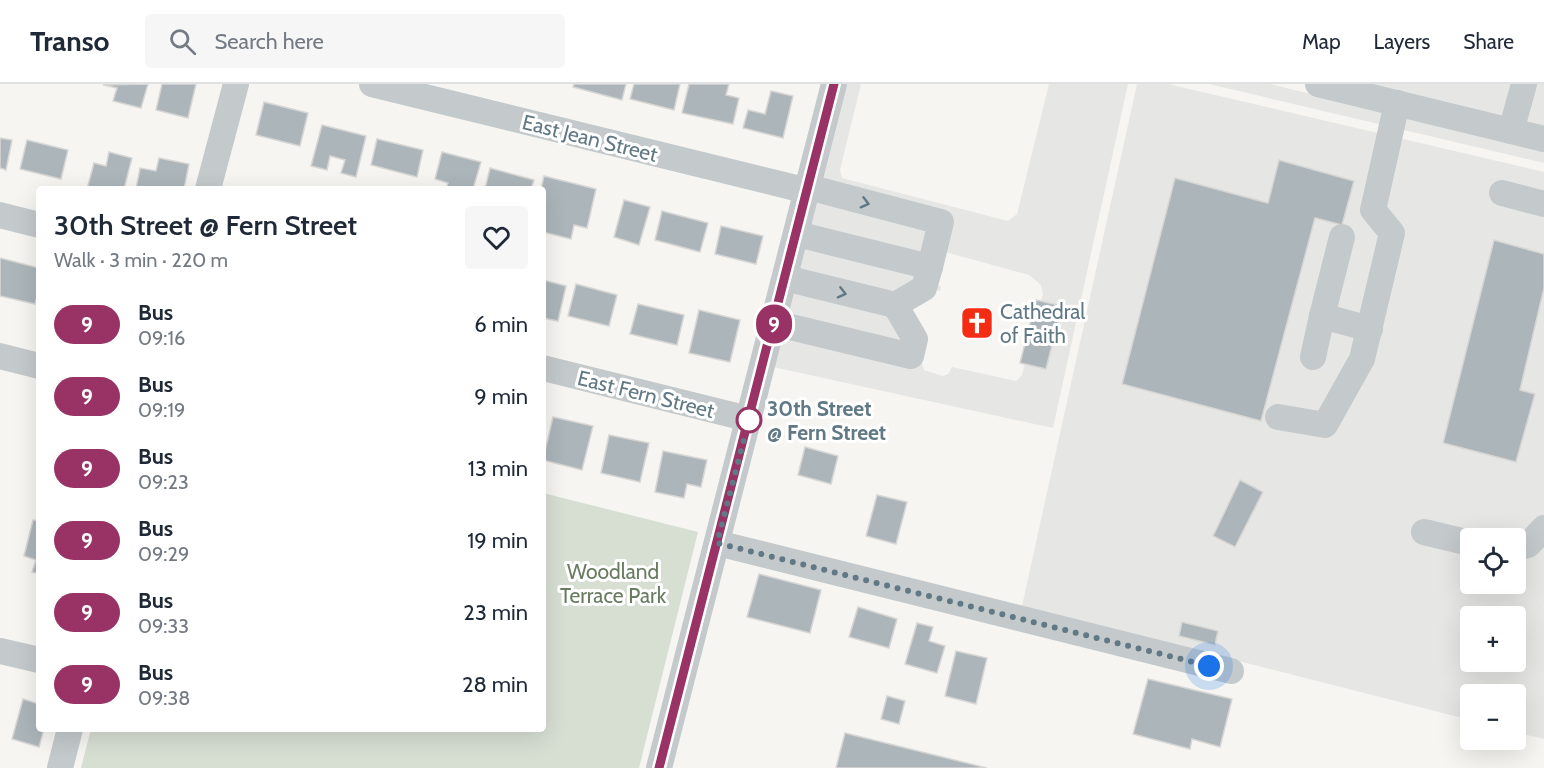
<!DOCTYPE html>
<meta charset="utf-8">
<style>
:root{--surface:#fff;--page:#f6f6f7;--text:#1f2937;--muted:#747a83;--line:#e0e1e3}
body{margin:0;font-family:Cabin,sans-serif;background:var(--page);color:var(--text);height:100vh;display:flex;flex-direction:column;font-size:22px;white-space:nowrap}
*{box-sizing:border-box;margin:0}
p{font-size:20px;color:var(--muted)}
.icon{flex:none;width:33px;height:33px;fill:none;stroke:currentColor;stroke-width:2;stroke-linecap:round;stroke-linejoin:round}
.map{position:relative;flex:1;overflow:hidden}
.drawer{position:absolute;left:36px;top:102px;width:510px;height:546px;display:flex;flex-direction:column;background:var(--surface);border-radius:6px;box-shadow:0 6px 24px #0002}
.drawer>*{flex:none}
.badge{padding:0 12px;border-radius:20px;font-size:21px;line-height:39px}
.fabs{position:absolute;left:1460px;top:444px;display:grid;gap:12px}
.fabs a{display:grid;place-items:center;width:66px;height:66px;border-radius:6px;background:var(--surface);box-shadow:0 6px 24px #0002;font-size:30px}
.you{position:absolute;width:30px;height:30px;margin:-15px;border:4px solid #fff;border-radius:50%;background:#1a73e8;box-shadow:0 0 0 9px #1a73e833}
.map>.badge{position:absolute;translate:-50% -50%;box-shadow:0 0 0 3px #fff}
.round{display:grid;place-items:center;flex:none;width:63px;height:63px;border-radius:6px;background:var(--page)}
.head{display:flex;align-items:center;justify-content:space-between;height:102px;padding:0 18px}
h1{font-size:28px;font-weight:600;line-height:45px}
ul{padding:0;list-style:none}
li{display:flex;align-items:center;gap:18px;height:72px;padding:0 18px}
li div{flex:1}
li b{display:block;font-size:22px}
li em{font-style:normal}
li .badge{min-width:66px;font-weight:700;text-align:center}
header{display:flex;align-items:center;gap:36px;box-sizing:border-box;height:84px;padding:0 30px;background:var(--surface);border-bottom:2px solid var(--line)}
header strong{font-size:28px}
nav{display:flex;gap:33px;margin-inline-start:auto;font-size:21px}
.search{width:420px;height:54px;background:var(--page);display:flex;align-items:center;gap:15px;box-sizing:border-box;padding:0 21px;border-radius:6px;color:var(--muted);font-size:22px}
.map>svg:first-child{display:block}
</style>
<header>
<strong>Transo</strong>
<div class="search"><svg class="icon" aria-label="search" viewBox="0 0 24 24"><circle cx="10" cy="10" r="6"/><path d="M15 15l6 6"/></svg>Search here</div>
<nav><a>Map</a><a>Layers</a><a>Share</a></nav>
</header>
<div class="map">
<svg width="1544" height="684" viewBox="0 0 1544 684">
<rect width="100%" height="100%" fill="#f6f5f1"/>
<!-- built -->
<g fill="#e6e7e4" fill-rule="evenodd">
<path d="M845,0H861L840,86L842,94L1008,137L1017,130L1049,0H1128L1053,344L773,283ZM945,168L1029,191L1041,201L1043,210L1022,291L1016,297L952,283L948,290L943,292L924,286L905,217L928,205L940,207L941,203L934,199Z"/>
<path d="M1137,0H1168L1544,88V655L1515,648V610H1470V636L1022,522ZM1470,454H1515V500H1470ZM1470,532H1515V578H1470Z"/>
<polygon points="1209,0 1270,0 1544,67 1544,79"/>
<polygon points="1365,0 1544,0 1544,44"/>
</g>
<!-- green -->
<polygon fill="#d7ded2" points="543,409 698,448 639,684 81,684 91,645 543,645"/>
<!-- building -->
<g fill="#acb6ba" stroke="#d7d6d4" stroke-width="1.5">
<polygon points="148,0 141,24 113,17 117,4 103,1"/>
<polygon points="162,0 196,0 188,34 156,26"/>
<polygon points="574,0 626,0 622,16 573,3"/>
<polygon points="634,0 680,0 674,26 630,15"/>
<polygon points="689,0 729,0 726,11 739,14 733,40 682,29"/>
<polygon points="771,7 793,12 783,54 743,44 748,26 765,30"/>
<polygon points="264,18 308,29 300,62 256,51"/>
<polygon points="322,41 366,52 356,93 341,89 345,76 330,72 327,86 311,82"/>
<polygon points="0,54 12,56 6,86 0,84"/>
<polygon points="377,55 423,66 417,93 371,81"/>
<polygon points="27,56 68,66 61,95 20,85"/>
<polygon points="109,68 132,74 124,105 87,105 94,79 106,82"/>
<polygon points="442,68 481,78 473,105 446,105 448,99 435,95"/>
<polygon points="159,74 189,80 184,105 136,105 140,84 156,87"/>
<polygon points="1279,76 1354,97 1342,141 1315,134 1261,337 1122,300 1175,94 1268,119"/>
<polygon points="490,84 534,96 531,105 485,105"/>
<polygon points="544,92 596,105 587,144 574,141 571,155 543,148 541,105"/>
<polygon points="624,116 650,123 639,161 614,153"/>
<polygon points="662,127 708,139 700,168 655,156"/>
<polygon points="721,142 763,152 756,180 715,170"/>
<polygon points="1494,156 1544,170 1544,204 1520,306 1535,310 1516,378 1443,359"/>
<polygon points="0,174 39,184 39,205 35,220 0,212"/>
<polygon points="543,196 566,202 558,237 543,234"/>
<polygon points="576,200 617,211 609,242 568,232"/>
<polygon points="1036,216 1062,222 1046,285 1020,279"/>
<polygon points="638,220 684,231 677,261 630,250"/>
<polygon points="699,226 740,236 730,278 689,269"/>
<polygon points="553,333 593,342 582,386 543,376"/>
<polygon points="609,351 649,359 640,398 601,389"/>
<polygon points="805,363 838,372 831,400 798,391"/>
<polygon points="663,367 707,376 701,403 687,400 684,414 655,408"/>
<polygon points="1240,396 1263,408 1235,463 1213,452"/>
<polygon points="877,411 907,418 896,460 866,452"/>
<polygon points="33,436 39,437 39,490 32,488 36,476 24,472"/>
<polygon points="759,490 821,506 810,549 747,533"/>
<polygon points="858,523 897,535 889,564 849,553"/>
<polygon points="1182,538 1218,547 1215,561 1179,552"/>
<polygon points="917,539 933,543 929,557 945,562 937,589 905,580"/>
<polygon points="956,567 987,574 976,620 945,612"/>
<polygon points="1148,595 1232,615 1220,663 1192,655 1190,665 1133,650"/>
<polygon points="887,612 905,617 899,640 881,635"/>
<polygon points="23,615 39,620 39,645 44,645 39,663 12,655"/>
<polygon points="845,649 987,684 836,684"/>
</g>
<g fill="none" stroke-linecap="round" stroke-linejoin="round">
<!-- minor -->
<g stroke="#c4c9cb" stroke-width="26">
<polyline points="372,0 808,107"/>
<polyline points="1318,0 1544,55"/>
<polyline points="1511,47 1524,0"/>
<polyline points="208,105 236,0"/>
<polyline points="1502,109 1544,120"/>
<polyline points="0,131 39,141"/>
<polyline points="797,150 930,183 941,138 808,103"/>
<polyline points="1342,153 1322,232 1370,245"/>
<polyline points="895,221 924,204 930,183"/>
<polyline points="774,239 911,272 915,255 895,221 785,194"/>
<polyline points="0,272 39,282"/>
<polyline points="1313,273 1322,232"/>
<polyline points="543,284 749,335"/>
<polyline points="1278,333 1325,341 1362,275 1392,149 1373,126 1397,19"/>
<polyline points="1424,448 1470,459"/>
<polyline points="717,459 1231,587"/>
<polyline points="1515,464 1528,461 1544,444"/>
<polyline points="0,567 39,576"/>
<polyline points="60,684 70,645"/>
<polyline points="659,684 834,0"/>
</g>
</g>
<!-- one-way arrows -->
<defs><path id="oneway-chevron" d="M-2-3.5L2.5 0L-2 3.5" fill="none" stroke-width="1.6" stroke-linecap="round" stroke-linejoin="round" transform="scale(1.5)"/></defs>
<g stroke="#617985">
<use href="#oneway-chevron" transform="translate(865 119) rotate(15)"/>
<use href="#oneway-chevron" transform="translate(842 209) rotate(14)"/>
</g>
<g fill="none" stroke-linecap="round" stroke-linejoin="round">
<defs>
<polyline id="line" points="659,684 834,0"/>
</defs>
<!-- line casing -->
<use href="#line" stroke="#fff" stroke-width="14"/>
<!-- line -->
<use href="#line" stroke="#936" stroke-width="9"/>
<!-- walk -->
<polyline stroke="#617985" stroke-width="6" stroke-dasharray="0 10.8" points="749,336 717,459 1209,582"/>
</g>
<!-- icons -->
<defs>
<symbol id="church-square" viewBox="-11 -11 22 22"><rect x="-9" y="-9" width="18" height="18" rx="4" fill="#f42c13" stroke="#fff"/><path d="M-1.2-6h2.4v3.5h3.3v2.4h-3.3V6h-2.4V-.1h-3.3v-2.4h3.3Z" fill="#fff"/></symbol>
</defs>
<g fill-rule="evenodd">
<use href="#church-square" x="958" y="220" width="38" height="38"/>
</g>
<!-- markers -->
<circle fill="#fff" stroke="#936" stroke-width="3" cx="749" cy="336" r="12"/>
<g text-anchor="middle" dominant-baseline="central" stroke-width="6" stroke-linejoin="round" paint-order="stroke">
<!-- street labels -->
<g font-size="21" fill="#617985" stroke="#fff">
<text transform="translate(590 54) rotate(14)">East Jean Street</text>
<text transform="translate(646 310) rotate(14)">East Fern Street</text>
</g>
<!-- poi labels -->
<g font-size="21" fill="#617985" stroke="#fff" text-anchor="start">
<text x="1000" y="227">Cathedral<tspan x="1000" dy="24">of Faith</tspan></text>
</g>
<!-- stop labels -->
<g font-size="21" font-weight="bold" fill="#617985" stroke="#fff" text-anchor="start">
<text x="767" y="324">30th Street<tspan x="767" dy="24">@ Fern Street</tspan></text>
</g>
<!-- park labels -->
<g font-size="21" fill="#697c61" stroke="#fff">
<text x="613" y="487">Woodland<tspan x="613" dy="24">Terrace Park</tspan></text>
</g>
</g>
</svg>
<div class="fabs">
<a><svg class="icon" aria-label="locate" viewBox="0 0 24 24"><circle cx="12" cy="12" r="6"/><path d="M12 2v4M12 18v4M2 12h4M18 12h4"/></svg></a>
<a>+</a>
<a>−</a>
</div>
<div class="you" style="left:1209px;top:582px"></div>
<b class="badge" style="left:774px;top:240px;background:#936;color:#fff">9</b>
<section class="drawer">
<div class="head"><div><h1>30th Street @ Fern Street</h1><p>Walk · 3 min · 220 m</p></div><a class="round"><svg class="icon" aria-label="heart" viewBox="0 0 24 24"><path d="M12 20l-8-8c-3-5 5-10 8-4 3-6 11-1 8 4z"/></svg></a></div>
<ul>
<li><span class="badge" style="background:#936;color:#fff">9</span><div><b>Bus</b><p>09:16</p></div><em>6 min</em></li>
<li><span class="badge" style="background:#936;color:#fff">9</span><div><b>Bus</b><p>09:19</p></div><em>9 min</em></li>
<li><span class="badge" style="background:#936;color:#fff">9</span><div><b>Bus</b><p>09:23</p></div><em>13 min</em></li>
<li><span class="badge" style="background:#936;color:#fff">9</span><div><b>Bus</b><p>09:29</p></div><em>19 min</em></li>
<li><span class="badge" style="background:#936;color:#fff">9</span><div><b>Bus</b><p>09:33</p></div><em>23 min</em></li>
<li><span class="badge" style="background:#936;color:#fff">9</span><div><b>Bus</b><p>09:38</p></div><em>28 min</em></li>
</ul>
</section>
</div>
